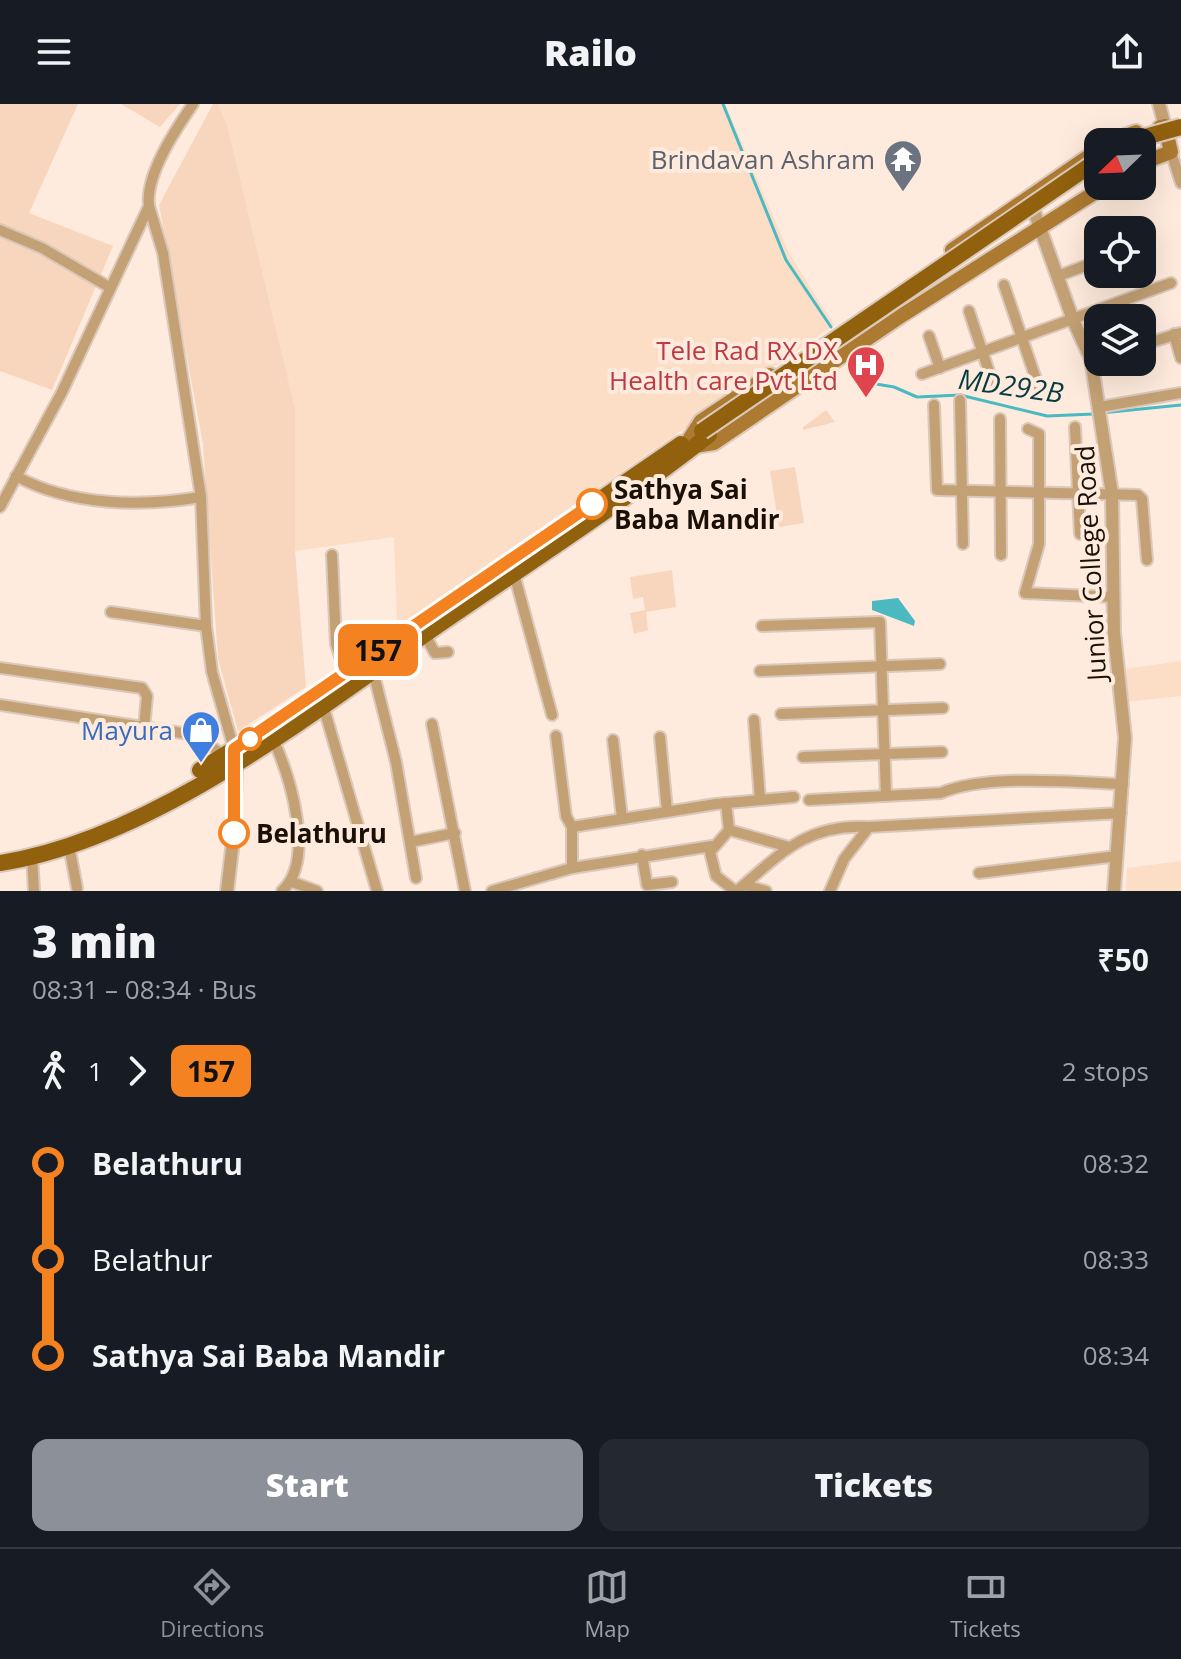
<!DOCTYPE html>
<meta charset="utf-8">
<style>
:root{--surface:#171b24;--page:#242831;--text:#f1f3f6;--muted:#9ea1a6;--line:#363941;--accent:#8c9099}
body{margin:0;font-family:"Open Sans",sans-serif;background:var(--page);color:var(--text);height:100vh;display:flex;flex-direction:column;font-size:30px;white-space:nowrap}
*{box-sizing:border-box;margin:0}
p{font-size:26px;color:var(--muted)}
.icon{flex:none;width:44px;height:44px;fill:none;stroke:currentColor;stroke-width:2;stroke-linecap:round;stroke-linejoin:round}
.map{position:relative;height:787px;overflow:hidden}
.details{display:flex;flex-direction:column;background:var(--surface);flex:1}
.details>*{flex:none}
.badge{padding:0 16px;border-radius:12px;font-size:28px;line-height:52px}
.needle{width:52px;rotate:247deg}
.fabs{position:absolute;left:1084px;top:24px;display:grid;gap:16px}
.fabs a{display:grid;place-items:center;width:72px;height:72px;border-radius:16px;background:var(--surface);box-shadow:0 8px 32px #0002;font-size:40px}
.map>.badge{position:absolute;translate:-50% -50%;box-shadow:0 0 0 4px #fff}
.legs{display:flex;align-items:center;gap:12px;height:88px;padding:0 32px;font-size:26px}
.legs p{margin-inline-start:auto}
.summary{display:flex;align-items:center;justify-content:space-between;height:136px;padding:0 32px}
h1{font-size:44px;font-weight:800;line-height:60px}
.button{display:flex;gap:16px;margin-top:auto;padding:16px 32px}
.button a{flex:1;height:92px;border-radius:16px;background:var(--accent);color:#fff;font-size:32px;font-weight:800;line-height:92px;text-align:center}
.button a+a{background:var(--page);color:var(--text)}
ul{padding:0 32px;list-style:none}
li{display:flex;align-items:center;gap:28px;height:96px;font-size:30px}
li i{display:grid;place-items:center;width:12px;height:100%;margin:0 10px;background:currentColor}
li i::after{content:'';width:20px;height:20px;margin:-10px;border:6px solid;border-radius:50%;background:var(--surface)}
li p{margin-inline-start:auto}
li:first-child i{background:linear-gradient(#0000 50%,currentColor 0)}
li:last-child i{background:linear-gradient(currentColor 50%,#0000 0)}
header{display:flex;justify-content:space-between;align-items:center;height:104px;padding:0 32px;background:var(--surface);font-size:36px;font-weight:800}
.tabs{display:flex;justify-content:space-around;align-items:center;height:112px;border-top:2px solid var(--line);background:var(--surface);font-size:22px;color:var(--muted)}
.tabs a{display:grid;justify-items:center;gap:4px}
.tabs .selected{color:var(--accent)}
.map>svg:first-child{display:block}
</style>
<header><svg class="icon" aria-label="menu" viewBox="0 0 24 24"><path d="M4 6h16M4 12h16M4 18h16"/></svg>Railo<svg class="icon" aria-label="share" viewBox="0 0 24 24"><path d="M12 15V3M7 8l5-5 5 5M5 13v7h14v-7"/></svg></header>
<div class="map">
<svg width="1181" height="787" viewBox="0 0 1181 787">
<rect width="100%" height="100%" fill="#feebdd"/>
<!-- built -->
<g fill="#fcdec7">
<polygon points="218,0 725,0 789,149 834,221 397,523 394,433 295,447 295,304 227,20"/>
<polygon points="1181,557 1181,592 1126,598 1124,565"/>
<polygon points="1181,757 1181,787 1126,787 1127,764"/>
</g>
<!-- green -->
<g fill="#f8d6bd">
<polygon points="0,0 78,0 29,109 113,142 52,286 0,267"/>
<polygon points="121,0 180,0 160,23"/>
<polygon points="213,0 218,0 227,20 295,304 295,447 306,583 238,627 218,555 203,340 159,101"/>
<polygon points="826,306 835,318 803,326 803,323"/>
<polygon points="795,363 804,419 779,423 770,367"/>
<polygon points="672,466 676,503 646,508 648,526 634,530 630,509 645,506 643,493 633,495 630,473"/>
</g>
<!-- water -->
<polygon fill="#4bb9c2" points="898,494 915,517 914,522 872,506 872,497"/>
<g fill="none" stroke-linecap="round" stroke-linejoin="round">
<!-- stream -->
<g stroke="#4bb9c2" stroke-width="3">
<polyline points="723,0 786,156 831,223"/>
<polyline points="849,258 858,277 894,283 917,293 960,291 1047,312 1094,310"/>
<polyline points="1101,309 1181,301"/>
</g>
<defs>
<g id="minor">
<polyline points="1171,48 1181,79"/>
<polyline points="149,102 163,149 201,393 206,522 212,568 234,645"/>
<polyline points="0,126 42,144 109,183"/>
<polyline points="1142,140 1149,137"/>
<polyline points="1058,172 1098,157"/>
<polyline points="1004,181 1040,287"/>
<polyline points="969,207 993,280"/>
<polyline points="1174,230 1181,254"/>
<polyline points="929,232 940,264"/>
<polyline points="1142,241 1180,229"/>
<polyline points="922,270 1171,179"/>
<polyline points="960,296 963,440"/>
<polyline points="934,301 937,386 1138,391 1142,395 1147,456"/>
<polyline points="1100,303 1181,289"/>
<polyline points="1000,315 1001,451"/>
<polyline points="1075,323 1080,430"/>
<polyline points="1028,325 1039,330 1039,440 1025,489 1114,493"/>
<path d="M16,372C70,402 141,403 201,393"/>
<path d="M0,403L62,288L149,102C145,71 176,25 193,0"/>
<polyline points="332,451 336,540 346,570"/>
<polyline points="513,466 552,611"/>
<polyline points="111,508 206,522"/>
<polyline points="762,522 880,518 886,692"/>
<polyline points="425,531 435,549 448,548"/>
<polyline points="0,564 142,584 147,592 144,624"/>
<polyline points="373,567 396,658 416,774"/>
<polyline points="760,567 940,560"/>
<polyline points="0,601 195,631 223,651"/>
<polyline points="323,601 377,787"/>
<polyline points="781,610 943,604"/>
<polyline points="754,616 760,696"/>
<polyline points="432,620 465,787"/>
<polyline points="556,632 566,712 572,723"/>
<polyline points="660,633 667,707"/>
<path d="M273,635C290,672 316,756 282,787"/>
<polyline points="613,636 622,714"/>
<polyline points="803,653 942,648"/>
<path d="M809,696L941,689C985,670 1073,678 1123,680"/>
<polyline points="726,699 729,726 710,748 716,772 735,787"/>
<polyline points="729,726 789,743"/>
<polyline points="410,738 455,729"/>
<polyline points="69,742 77,784"/>
<polyline points="642,751 647,781 672,778"/>
<polyline points="32,752 34,787"/>
<polyline points="572,764 572,723 716,700 794,693"/>
<polyline points="979,769 1117,752"/>
<polyline points="292,778 317,787"/>
<polyline points="744,781 766,787"/>
<polyline points="492,787 572,764 712,742"/>
<path d="M737,787C780,750 807,719 869,723"/>
<polyline points="830,787 844,755 869,723 1121,709"/>
</g>
<g id="tertiary">
<polyline points="1159,0 1165,22"/>
<polyline points="1030,96 1073,216 1091,255 1112,390 1114,529 1125,634 1114,787"/>
<polyline points="227,787 234,729 236,655"/>
</g>
<g id="secondary">
<polyline points="1110,38 1136,28"/>
<polyline points="1142,59 1171,48 1165,22 1160,23"/>
<polyline points="952,146 1098,46"/>
<polyline points="690,334 701,317 770,271"/>
<polyline points="695,342 714,339 901,212 1105,82"/>
</g>
<g id="primary">
<polyline points="200,666 268,624 681,340"/>
<path d="M0,759C152,736 315,607 440,520C530,458 622,399 709,331"/>
</g>
</defs>
<!-- minor casing -->
<use href="#minor" stroke="#dac8bb" stroke-width="14"/>
<!-- tertiary casing -->
<use href="#tertiary" stroke="#dac8bb" stroke-width="16"/>
<!-- secondary casing -->
<use href="#secondary" stroke="#dac8bb" stroke-width="18"/>
<!-- primary casing -->
<use href="#primary" stroke="#dac8bb" stroke-width="20"/>
<!-- minor -->
<use href="#minor" stroke="#c4a175" stroke-width="10"/>
<!-- tertiary -->
<use href="#tertiary" stroke="#c4a175" stroke-width="12"/>
<!-- secondary -->
<use href="#secondary" stroke="#ac7a30" stroke-width="14"/>
<!-- primary -->
<use href="#primary" stroke="#92610d" stroke-width="16"/>
<defs>
<g id="primary-bridge">
<polyline points="1127,38 1181,23"/>
<polyline points="702,327 1098,56"/>
</g>
</defs>
<!-- primary-bridge casing -->
<use href="#primary-bridge" stroke="#dac8bb" stroke-width="20" stroke-linecap="butt"/>
<!-- primary-bridge -->
<use href="#primary-bridge" stroke="#92610d" stroke-width="16"/>
</g>
<g fill="none" stroke-linecap="round" stroke-linejoin="round">
<defs>
<polyline id="line-1" points="234,729 234,645 592,400"/>
</defs>
<!-- line-1 casing -->
<use href="#line-1" stroke="#fff" stroke-width="18"/>
<!-- line-1 -->
<use href="#line-1" stroke="#f58220" stroke-width="12"/>
</g>
<!-- icons -->
<defs>
<symbol id="temple-pin" viewBox="-11 -11 22 30"><path d="M0 17L-7.5 6A9.5 9.5 0 1 1 7.5 6Z" fill="#6b7280" stroke="#feebdd"/><path d="M0-6L5-2H3V0L6.5 2.5H4V6H1.5V3h-3V6H-4V2.5H-6.5L-3 0V-2H-5Z" fill="#fff"/></symbol>
<symbol id="hospital-pin" viewBox="-11 -11 22 30"><path d="M0 17L-7.5 6A9.5 9.5 0 1 1 7.5 6Z" fill="#e0444e" stroke="#feebdd"/><path d="M-5-5h3v3.5h4V-5h3V5h-3V1.5h-4V5h-3Z" fill="#fff"/></symbol>
<symbol id="shop-pin" viewBox="-11 -11 22 30"><path d="M0 17L-7.5 6A9.5 9.5 0 1 1 7.5 6Z" fill="#3f7fe0" stroke="#feebdd"/><path d="M-5-2.5h2.3a2.7 3.5 0 0 1 5.4 0H5L5.5 6h-11ZM-1.5-2.5h3a1.5 2.3 0 0 0-3 0Z" fill="#fff"/></symbol>
</defs>
<g fill-rule="evenodd">
<use href="#temple-pin" x="881" y="33" width="44" height="60"/>
<use href="#hospital-pin" x="844" y="239" width="44" height="60"/>
<use href="#shop-pin" x="179" y="604" width="44" height="60"/>
</g>
<!-- markers -->
<g fill="#fff" stroke="#f58220" stroke-width="4">
<circle cx="592" cy="400" r="14"/>
<circle cx="250" cy="635" r="10"/>
<circle cx="234" cy="729" r="14"/>
</g>
<g text-anchor="middle" dominant-baseline="central" stroke-width="8" stroke-linejoin="round" paint-order="stroke">
<!-- worship labels -->
<g font-size="26" fill="#5b616d" stroke="#feebdd" text-anchor="end">
<text x="875" y="55">Brindavan Ashram</text>
</g>
<!-- health labels -->
<g font-size="26" fill="#be3a42" stroke="#feebdd" text-anchor="end">
<text x="838" y="246">Tele Rad RX DX<tspan x="838" dy="30">Health care Pvt Ltd</tspan></text>
</g>
<!-- stop labels -->
<g font-size="26" font-weight="bold" fill="#1b1008" stroke="#feebdd" text-anchor="start">
<text x="614" y="385">Sathya Sai<tspan x="614" dy="30">Baba Mandir</tspan></text>
<text x="256" y="729">Belathuru</text>
</g>
<!-- street labels -->
<g font-size="26" fill="#1b1008" stroke="#feebdd">
<text transform="translate(1090 459) rotate(-93)">Junior College Road</text>
</g>
<!-- shop labels -->
<g font-size="26" fill="#366cbe" stroke="#feebdd" text-anchor="end">
<text x="173" y="626">Mayura</text>
</g>
<!-- water labels -->
<g font-size="28" font-style="italic" fill="#073c40" stroke="#feebdd">
<text transform="translate(1011 281) rotate(8)">MD292B</text>
</g>
</g>
</svg>
<div class="fabs">
<a><svg class="needle" viewBox="-14 -14 28 28"><path d="M0-13l5 13h-10z" fill="#e53935"/><path d="M0 13l5-13h-10z" fill="#9ea1a6"/></svg></a>
<a><svg class="icon" aria-label="locate" viewBox="0 0 24 24"><circle cx="12" cy="12" r="6"/><path d="M12 2v4M12 18v4M2 12h4M18 12h4"/></svg></a>
<a><svg class="icon" aria-label="layers" viewBox="0 0 24 24"><path d="M12 4l9 5-9 5-9-5zM3 14l9 5 9-5"/></svg></a>
</div>
<b class="badge" style="left:378px;top:546px;background:#f58220;color:#111">157</b>
</div>
<section class="details">
<div class="summary"><div><h1>3 min</h1><p>08:31 – 08:34 · Bus</p></div><b>₹50</b></div>
<div class="legs"><svg class="icon" aria-label="walk" viewBox="0 0 24 24"><circle cx="13" cy="4" r="2"/><path d="M13 8l-2 6 4 7M11 14l-3 7M7 12l3-4h3l4 4"/></svg>1<svg class="icon" aria-label="forward" viewBox="0 0 24 24"><path d="M9 5l7 7-7 7"/></svg><b class="badge" style="background:#f58220;color:#111">157</b><p>2 stops</p></div>
<ul>
<li><i style="color:#f58220"></i><b>Belathuru</b><p>08:32</p></li>
<li><i style="color:#f58220"></i><span>Belathur</span><p>08:33</p></li>
<li><i style="color:#f58220"></i><b>Sathya Sai Baba Mandir</b><p>08:34</p></li>
</ul>
<div class="button"><a>Start</a><a>Tickets</a></div>
</section>
<nav class="tabs">
<a class="selected"><svg class="icon" aria-label="directions" viewBox="0 0 24 24"><path d="M12 3l9 9-9 9-9-9zM9 14v-3h6M13 9l2 2-2 2"/></svg>Directions</a>
<a><svg class="icon" aria-label="map" viewBox="0 0 24 24"><path d="M3 6l6-2 6 2 6-2v14l-6 2-6-2-6 2zM9 4v14M15 6v14"/></svg>Map</a>
<a><svg class="icon" aria-label="tickets" viewBox="0 0 24 24"><path d="M3 7h18v10H3zM15 7v10"/></svg>Tickets</a>
</nav>
